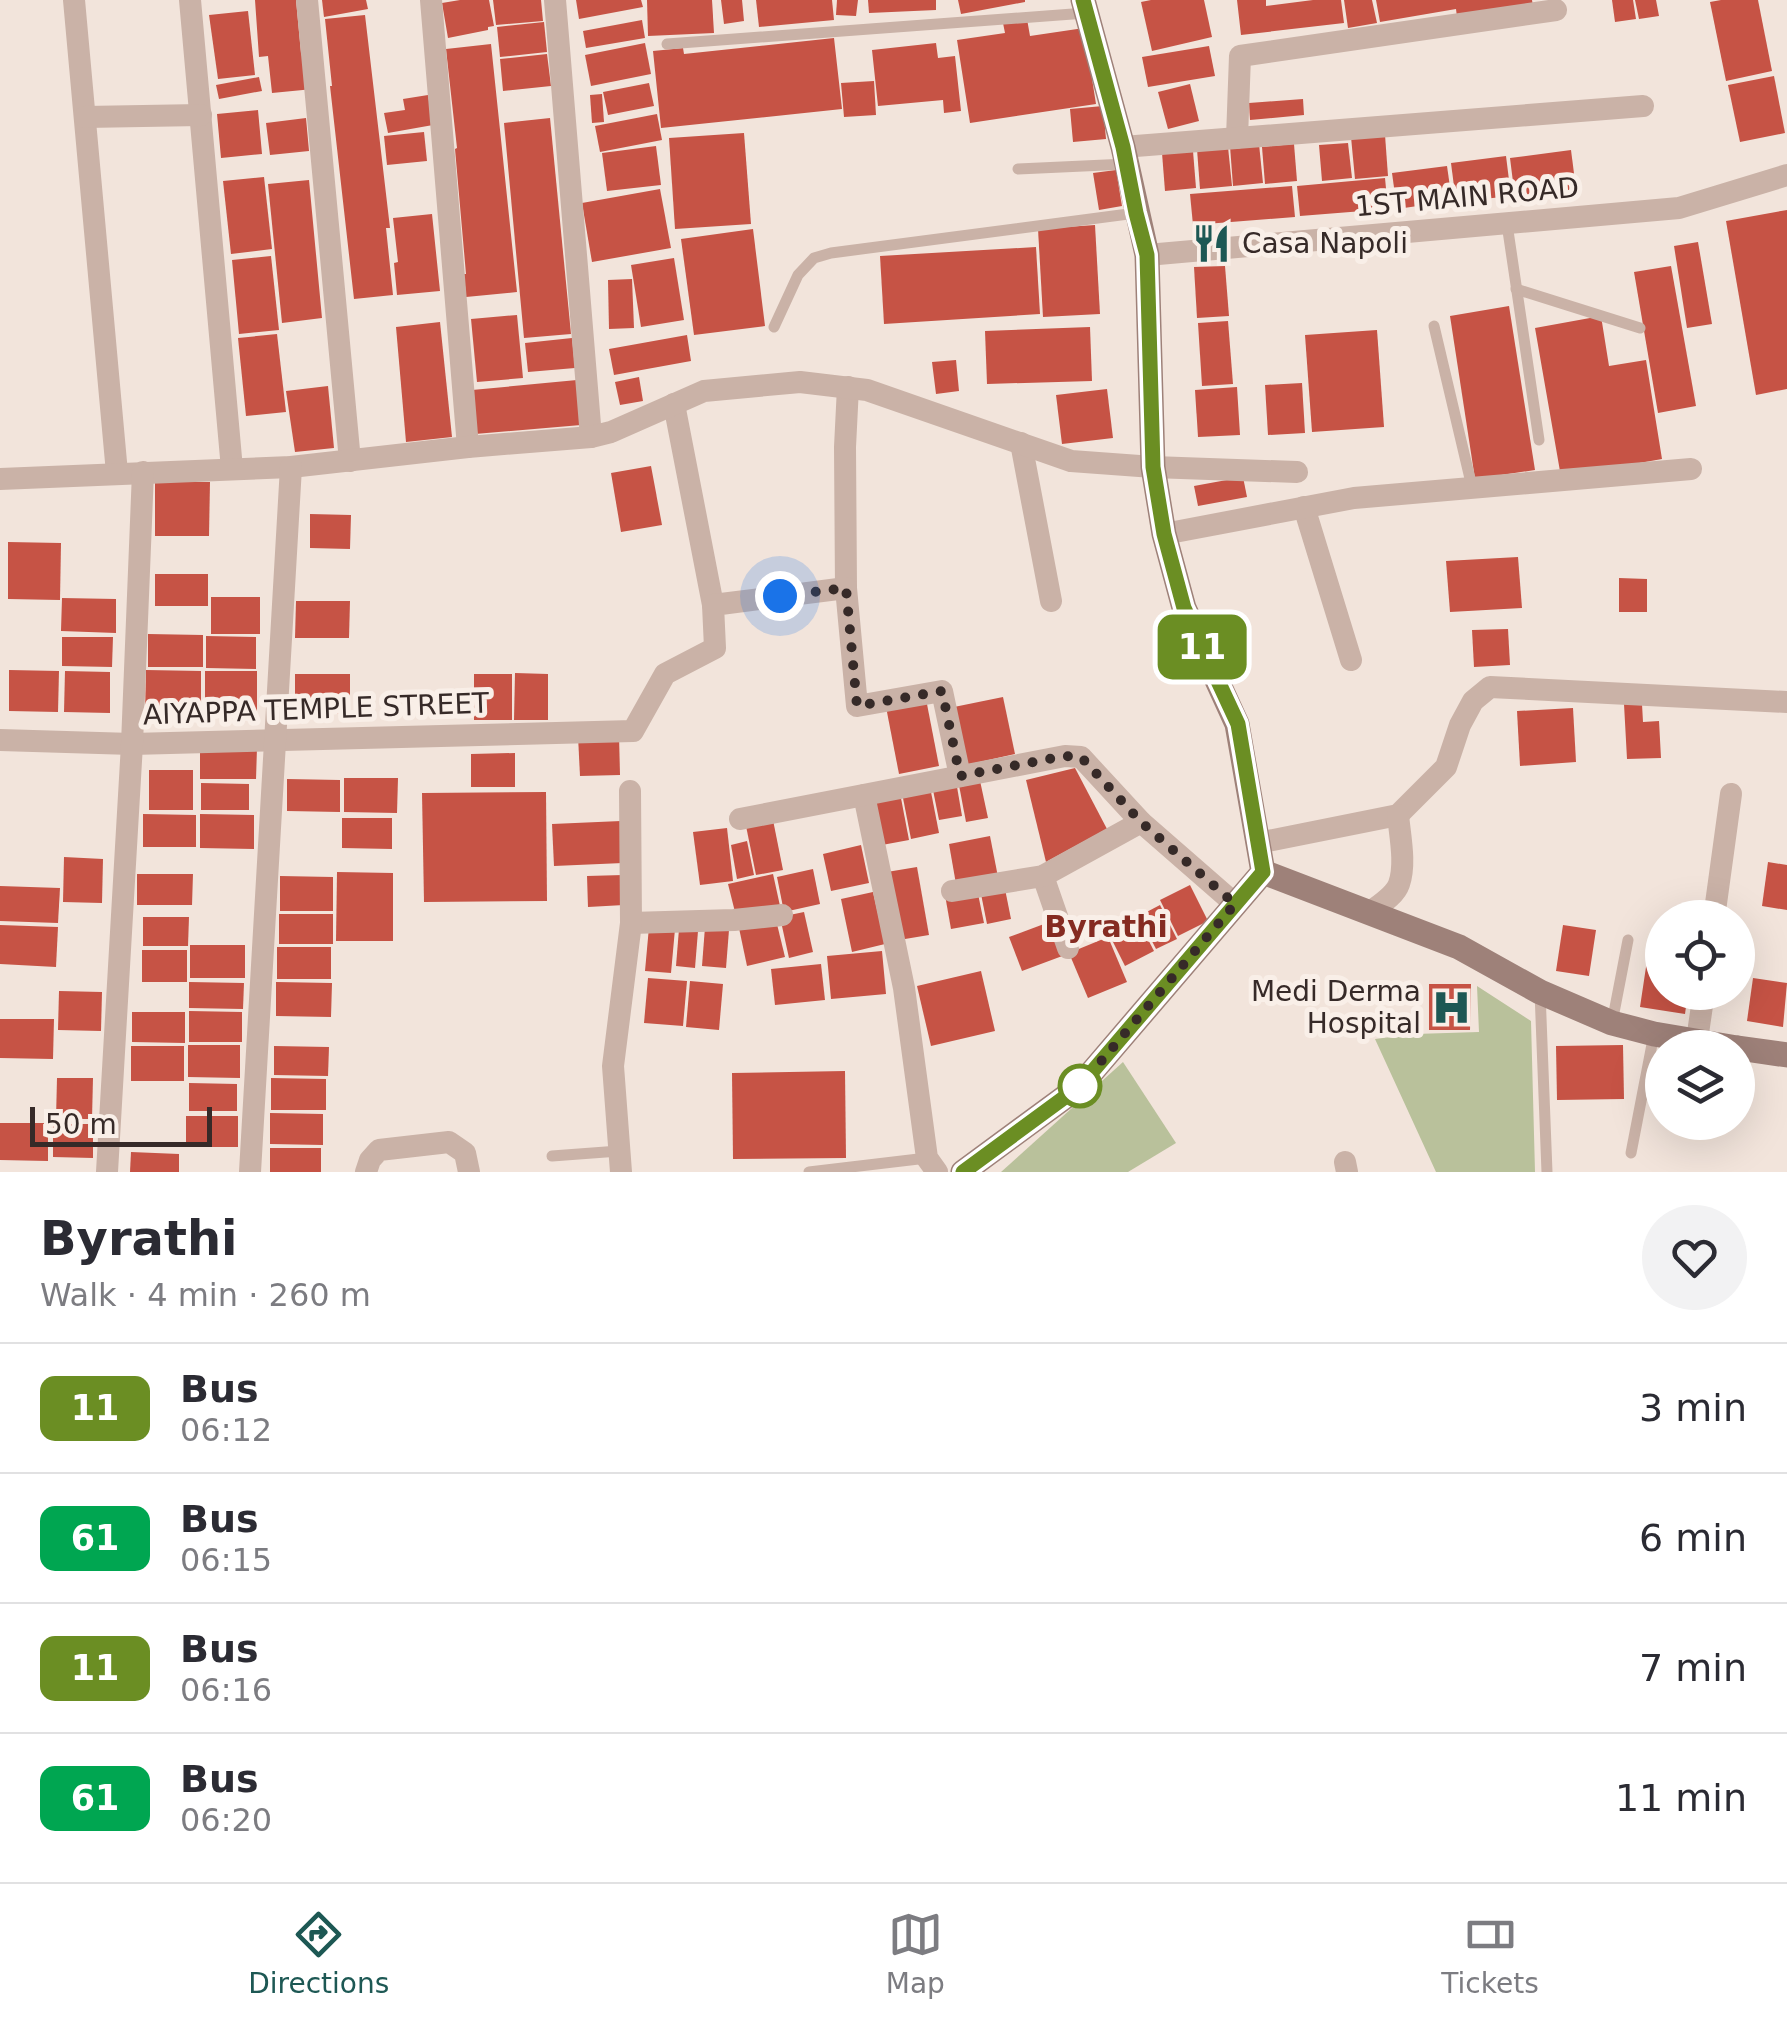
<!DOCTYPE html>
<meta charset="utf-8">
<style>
:root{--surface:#fff;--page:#f2f2f3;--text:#2b2b33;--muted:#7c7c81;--line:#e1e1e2;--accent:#1d5854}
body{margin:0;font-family:"DejaVu Sans",sans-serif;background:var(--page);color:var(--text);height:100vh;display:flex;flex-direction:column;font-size:38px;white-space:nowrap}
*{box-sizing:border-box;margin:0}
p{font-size:32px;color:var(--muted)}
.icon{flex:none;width:55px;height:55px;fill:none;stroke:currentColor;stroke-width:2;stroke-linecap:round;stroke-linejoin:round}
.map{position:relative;height:1172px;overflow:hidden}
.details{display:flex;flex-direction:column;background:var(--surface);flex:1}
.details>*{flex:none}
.badge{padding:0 20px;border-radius:15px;font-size:35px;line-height:65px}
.fabs{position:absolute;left:1645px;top:900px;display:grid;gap:20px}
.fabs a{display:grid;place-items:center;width:110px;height:110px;border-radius:50%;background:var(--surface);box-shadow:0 10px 40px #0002;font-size:50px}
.scale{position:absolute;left:30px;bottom:25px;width:182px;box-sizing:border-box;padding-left:10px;border:5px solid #362a28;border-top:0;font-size:28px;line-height:35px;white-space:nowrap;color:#362a28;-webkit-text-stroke:8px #f9efe8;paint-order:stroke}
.you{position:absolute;width:50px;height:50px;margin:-25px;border:8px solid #fff;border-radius:50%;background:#1a73e8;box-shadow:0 0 0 15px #1a73e833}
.map>.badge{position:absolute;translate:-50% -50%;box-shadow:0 0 0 5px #fff}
.round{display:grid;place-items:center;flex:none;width:105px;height:105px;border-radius:52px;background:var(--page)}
.overview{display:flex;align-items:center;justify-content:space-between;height:170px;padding:0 40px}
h1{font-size:48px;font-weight:700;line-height:75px}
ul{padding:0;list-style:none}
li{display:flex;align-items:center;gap:30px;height:130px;padding:0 40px;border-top:2px solid var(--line)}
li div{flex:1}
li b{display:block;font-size:38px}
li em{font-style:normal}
li .badge{min-width:110px;font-weight:700;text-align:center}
.tab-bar{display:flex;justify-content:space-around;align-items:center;height:140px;border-top:2px solid var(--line);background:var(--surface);font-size:28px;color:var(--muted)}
.tab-bar a{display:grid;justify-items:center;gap:5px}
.tab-bar .current{color:var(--accent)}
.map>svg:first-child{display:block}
</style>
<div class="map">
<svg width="1787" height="1172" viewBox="0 0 1787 1172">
<rect width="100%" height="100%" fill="#f2e4db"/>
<!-- green -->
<g fill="#b9c19b">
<polygon points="1477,986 1531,1021 1535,1172 1436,1172 1375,1039 1415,1034 1479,1032"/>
<polygon points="1123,1062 1176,1143 1128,1172 1001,1172"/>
</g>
<!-- building -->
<g fill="#c65345">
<polygon points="255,0 296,0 301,53 313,89 272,93 268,56 259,57"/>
<polygon points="322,0 366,0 368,9 324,17"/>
<polygon points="460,0 489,0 494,26 488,27 488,30 448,38 442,3"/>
<polygon points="493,0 541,0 543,21 496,25"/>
<polygon points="576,0 641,0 643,7 579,19"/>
<polygon points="647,0 712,0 714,33 648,36"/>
<polygon points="721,0 742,0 744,21 724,24"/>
<polygon points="756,0 832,0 834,20 759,27"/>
<polygon points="837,0 858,0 856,16 836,15"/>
<polygon points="868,0 936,0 936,10 869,13"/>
<polygon points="958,0 1025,0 1025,2 961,14"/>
<polygon points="1151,0 1204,0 1212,37 1152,51 1141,2"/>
<polygon points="1237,0 1266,0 1266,6 1313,0 1341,0 1344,23 1241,35"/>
<polygon points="1344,0 1372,0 1377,23 1348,28"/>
<polygon points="1376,0 1532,0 1533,6 1457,17 1456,9 1380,22"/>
<polygon points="1612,0 1633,0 1636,19 1615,22"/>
<polygon points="1635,0 1656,0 1659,16 1639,19"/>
<polygon points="1721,0 1758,0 1772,71 1726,81 1710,2"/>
<polygon points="248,11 255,75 218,79 209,15"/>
<polygon points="365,15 390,228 386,228 393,295 354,299 330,86 332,86 325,19"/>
<polygon points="1027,19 1030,36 1084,28 1096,104 970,123 957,40 1005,33 1003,23"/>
<polygon points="642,20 645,38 586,48 583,31"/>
<polygon points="544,22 547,52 500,57 497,27"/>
<polygon points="834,38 842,109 661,128 653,51 683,48 684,54"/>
<polygon points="645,43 651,74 591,86 585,55"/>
<polygon points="936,43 938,58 955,56 961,111 944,113 943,100 878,106 872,50"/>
<polygon points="491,44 517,292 466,297 464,274 466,274 455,149 457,148 446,49"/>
<polygon points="1209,46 1215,76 1148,87 1142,57"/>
<polygon points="547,54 551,86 503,91 500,59"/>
<polygon points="1774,76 1785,133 1740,142 1728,85"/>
<polygon points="259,77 262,91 219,99 216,85"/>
<polygon points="874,81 876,115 844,117 841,83"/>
<polygon points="649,83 654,106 608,115 603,92"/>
<polygon points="1190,84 1199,121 1168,129 1158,92"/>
<polygon points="602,94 604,122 592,123 590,95"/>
<polygon points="428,95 433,125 388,133 384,113 405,110 403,99"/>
<polygon points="1303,99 1304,115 1250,120 1249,103"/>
<polygon points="1103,106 1106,139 1073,142 1070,109"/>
<polygon points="258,110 262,154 221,158 217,114"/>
<polygon points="657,114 662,140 600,152 595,126"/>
<polygon points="306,118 309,151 270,155 266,123"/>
<polygon points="550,118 571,334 524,338 504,123"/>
<polygon points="424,132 427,161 387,165 384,136"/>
<polygon points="744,133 751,224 675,229 669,138"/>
<polygon points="1385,135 1388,176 1355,179 1351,137"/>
<polygon points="1348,143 1352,178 1322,181 1319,145"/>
<polygon points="1259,144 1263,183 1233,186 1230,146"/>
<polygon points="1294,144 1297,181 1265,184 1262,147"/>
<polygon points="656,146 661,185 607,191 602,153"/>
<polygon points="1228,147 1232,186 1200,189 1197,149"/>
<polygon points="1571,150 1576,189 1515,198 1510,158"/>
<polygon points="1193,151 1196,188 1165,191 1162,153"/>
<polygon points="1506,156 1511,196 1456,202 1451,163"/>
<polygon points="1447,166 1452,201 1397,209 1392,173"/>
<polygon points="1116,170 1122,206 1099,210 1093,173"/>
<polygon points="264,177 272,249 231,254 223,181"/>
<polygon points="1385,178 1388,209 1300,216 1297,186"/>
<polygon points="309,180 322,318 282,323 268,184"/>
<polygon points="1292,186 1295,217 1193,225 1190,194"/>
<polygon points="660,189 671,248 592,262 582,203"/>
<polygon points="1787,210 1787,389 1756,395 1726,221"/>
<polygon points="432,214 440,291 397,295 394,263 398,262 393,218"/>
<polygon points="1095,225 1100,314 1043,317 1038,229"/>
<polygon points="753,229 765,326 694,335 681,239"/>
<polygon points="1698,242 1712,324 1687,328 1674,246"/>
<polygon points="1036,247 1040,314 884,324 880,256"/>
<polygon points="271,256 279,330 239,334 232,260"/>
<polygon points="674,258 684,320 641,327 631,265"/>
<polygon points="1225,266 1229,316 1197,318 1194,267"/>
<polygon points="1671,266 1696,406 1658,413 1634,272"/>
<polygon points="632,279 634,328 609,329 608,280"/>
<polygon points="1509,306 1535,470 1475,479 1450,316"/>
<polygon points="517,315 523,378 477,382 471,319"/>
<polygon points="1601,316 1609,366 1646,360 1662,459 1561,477 1535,328"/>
<polygon points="1228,321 1233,384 1202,386 1198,323"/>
<polygon points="440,322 452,437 406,442 396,327"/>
<polygon points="1090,327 1092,381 987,384 985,331"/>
<polygon points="1377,330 1384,427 1312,432 1305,335"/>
<polygon points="277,334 286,412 246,416 238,338"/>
<polygon points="687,335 691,361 614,375 609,349"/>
<polygon points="572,338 575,368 528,372 525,343"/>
<polygon points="956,360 959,391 936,394 932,362"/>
<polygon points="639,377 643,401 620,405 615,382"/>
<polygon points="577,380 581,425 475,434 472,390"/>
<polygon points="1302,383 1305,433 1268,435 1265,385"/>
<polygon points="328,386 334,448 295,452 286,391"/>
<polygon points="1237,387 1240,435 1198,437 1195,390"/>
<polygon points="1107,389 1113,438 1062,444 1056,395"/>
<polygon points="651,466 662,525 621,532 611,473"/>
<polygon points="1243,477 1247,497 1198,506 1194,486"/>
<polygon points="155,482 210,482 209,536 155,536"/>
<polygon points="310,514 351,515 350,549 310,548"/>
<polygon points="8,542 61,543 60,600 8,599"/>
<polygon points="1518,557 1522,608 1450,612 1446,561"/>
<rect x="155" y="574" width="53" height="32"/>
<polygon points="1619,578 1647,579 1647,612 1619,612"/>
<rect x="211" y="597" width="49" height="37"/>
<polygon points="62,598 116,599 116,633 61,631"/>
<polygon points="296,601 350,601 349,638 295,638"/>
<polygon points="1508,629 1510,665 1474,667 1472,630"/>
<polygon points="148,634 203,635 203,667 148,667"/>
<polygon points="206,636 256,637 256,669 206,668"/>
<polygon points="62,637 113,637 112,667 62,666"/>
<polygon points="9,670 59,671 58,712 9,711"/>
<polygon points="146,670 201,671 201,714 145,713"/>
<polygon points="65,671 110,672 110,713 64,712"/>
<rect x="205" y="671" width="52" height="44"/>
<polygon points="515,673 548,674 548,720 514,720"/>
<polygon points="295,674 350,674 350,714 295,713"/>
<rect x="474" y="674" width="38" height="46"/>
<polygon points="1003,697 1015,754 966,765 954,707"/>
<polygon points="926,699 939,766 899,774 886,707"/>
<polygon points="1624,704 1642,704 1643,722 1659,721 1661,758 1627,759"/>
<polygon points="1573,708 1576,762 1520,766 1517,711"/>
<polygon points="619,735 620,775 580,776 578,736"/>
<polygon points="200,747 257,748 256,779 200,779"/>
<polygon points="515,753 515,787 471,787 471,754"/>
<polygon points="1075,768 1107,829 1046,862 1026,780"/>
<rect x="149" y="770" width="44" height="40"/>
<polygon points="979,776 988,818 966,822 958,780"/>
<polygon points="344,778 398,778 397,813 344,812"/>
<polygon points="287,779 340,780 340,812 287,811"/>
<polygon points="956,781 962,816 939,820 932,785"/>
<polygon points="201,783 249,784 249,810 201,810"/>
<polygon points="546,792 547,901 424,902 422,793"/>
<polygon points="931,792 939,833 911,839 903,798"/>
<polygon points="900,793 909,840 882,845 872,798"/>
<polygon points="143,814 196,815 196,847 143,847"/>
<polygon points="200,814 254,815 254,849 200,848"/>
<polygon points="342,818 392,818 392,849 342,848"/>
<polygon points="773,820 783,870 756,875 746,826"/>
<polygon points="621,821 623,863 554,866 552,824"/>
<polygon points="727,828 733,881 700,885 693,832"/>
<polygon points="990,836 998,877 956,884 949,844"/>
<polygon points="747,841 754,875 737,879 731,845"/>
<polygon points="861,845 869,883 831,891 823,854"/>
<polygon points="64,857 103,859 102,903 63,902"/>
<polygon points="1768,862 1787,865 1787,910 1762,906"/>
<polygon points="917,867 929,935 899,940 887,872"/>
<polygon points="813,869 820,904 784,912 777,877"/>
<polygon points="337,872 393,873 393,941 336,941"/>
<polygon points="137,874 193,874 192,905 137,905"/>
<polygon points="773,874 780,906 736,916 728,884"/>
<polygon points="623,875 624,905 588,907 587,876"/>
<polygon points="280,876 333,877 333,911 280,911"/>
<polygon points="1004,884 1011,919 987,924 980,889"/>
<polygon points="1190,885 1208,921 1178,936 1160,900"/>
<polygon points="0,886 60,888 58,923 0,921"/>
<polygon points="977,889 984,923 951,929 945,895"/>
<polygon points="873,892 885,944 852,952 841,899"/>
<polygon points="1160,905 1177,939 1156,949 1139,916"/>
<polygon points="804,912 813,952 789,958 780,917"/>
<rect x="279" y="914" width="54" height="30"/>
<polygon points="143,917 189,917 188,946 143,946"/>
<polygon points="776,920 785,957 747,966 739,928"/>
<polygon points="1138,920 1154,951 1125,966 1109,934"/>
<polygon points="1052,921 1065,955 1022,971 1009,937"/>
<polygon points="0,925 58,927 56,967 0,964"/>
<polygon points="1563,925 1596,930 1589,976 1556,971"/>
<polygon points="649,927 675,929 671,973 645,971"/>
<polygon points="705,927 729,930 726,968 702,966"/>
<polygon points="679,929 698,931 695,968 676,966"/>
<polygon points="1108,937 1127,982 1088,998 1069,953"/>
<rect x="190" y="945" width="55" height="33"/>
<rect x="277" y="947" width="54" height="32"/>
<polygon points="1649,947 1662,949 1662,992 1688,992 1685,1014 1640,1007"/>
<rect x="142" y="950" width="45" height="32"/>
<polygon points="882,951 886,994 831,999 827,956"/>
<polygon points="821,964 825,1000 775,1005 771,969"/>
<polygon points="981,971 995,1031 931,1046 917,986"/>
<polygon points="648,978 687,981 683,1026 644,1023"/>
<polygon points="1753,978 1787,983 1783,1027 1747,1021"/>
<polygon points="690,981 723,984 719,1030 686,1027"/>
<polygon points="189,982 244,983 243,1009 189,1008"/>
<polygon points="276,982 332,983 331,1017 276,1016"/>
<polygon points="1429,984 1471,984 1470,1030 1429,1030"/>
<polygon points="59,991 102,992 101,1031 58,1030"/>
<polygon points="189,1011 242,1012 242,1042 189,1042"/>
<polygon points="132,1012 185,1012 185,1043 132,1042"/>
<polygon points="0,1019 54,1019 53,1059 0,1058"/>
<polygon points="188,1045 240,1045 240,1078 188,1077"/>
<polygon points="1623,1045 1624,1099 1557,1100 1556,1046"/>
<rect x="131" y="1046" width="53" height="35"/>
<polygon points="274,1046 329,1047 328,1076 274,1075"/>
<polygon points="845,1071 846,1158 733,1159 732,1073"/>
<polygon points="57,1078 93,1078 92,1119 56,1119"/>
<polygon points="271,1078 326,1079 326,1110 271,1110"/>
<polygon points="189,1083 237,1084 237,1111 189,1111"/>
<polygon points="270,1113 323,1114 323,1145 270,1144"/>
<rect x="186" y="1116" width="52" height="31"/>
<polygon points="0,1123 48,1123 48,1161 0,1160"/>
<polygon points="53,1124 93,1124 93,1158 53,1157"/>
<rect x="270" y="1148" width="51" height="24"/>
<polygon points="131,1152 179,1154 179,1172 130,1172"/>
</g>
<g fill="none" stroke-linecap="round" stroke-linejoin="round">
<!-- service -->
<g stroke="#cab2a7" stroke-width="11">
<polyline points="667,44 1086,13"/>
<polyline points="1018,169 1127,164"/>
<polyline points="1507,224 1539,440"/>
<polyline points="1516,289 1640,328"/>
<polyline points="1434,326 1472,487"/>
<polyline points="774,327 798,275 814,258 831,253 1136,213"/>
<polyline points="1540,992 1547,1172"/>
<polyline points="1612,1023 1628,940"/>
<polyline points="1631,1153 1654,1034"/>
<polyline points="552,1156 619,1151"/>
<polyline points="809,1172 927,1158"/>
</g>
<!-- minor -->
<g stroke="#cab2a7" stroke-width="22">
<polyline points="74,0 117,473"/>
<polyline points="190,0 232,469"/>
<polyline points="307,0 350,461"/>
<polyline points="431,0 468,447"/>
<polyline points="555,0 591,437"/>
<polyline points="85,117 201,115"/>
<polyline points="1237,138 1240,56 1556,10"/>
<polyline points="1123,147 1643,106"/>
<polyline points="1147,255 1679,208 1787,175"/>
<polyline points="848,387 845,447 846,588 857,706 942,691 960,776"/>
<polyline points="674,404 713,605"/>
<polyline points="1021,443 1051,601"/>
<polyline points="0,479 291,467 468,447 591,437 611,432 704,391 800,382 867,390 1071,461 1153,467 1297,472"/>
<polyline points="1304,507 1351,660"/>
<polyline points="1164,534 1354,498 1691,469"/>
<polyline points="0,740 132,744 633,731 665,674 715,648 713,605 846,588"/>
<polyline points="864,795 904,988 927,1158 937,1172"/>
<polyline points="740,819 1065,756 1081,757 1141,822 1235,904"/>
<polyline points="1258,843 1398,815 1446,767 1460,725 1473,701 1490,687 1787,702"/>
<polyline points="1043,876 1068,948"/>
<polyline points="952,891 1043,876 1141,822"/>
<path d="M1369,913C1379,905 1395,896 1399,884C1406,864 1400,836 1398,815"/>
<polyline points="1714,918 1731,794"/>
<polyline points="631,923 734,920 782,915"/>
<polyline points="1697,1040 1704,992"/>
<polyline points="1345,1162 1347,1172"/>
<polyline points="107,1172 132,744 143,472"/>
<polyline points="250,1172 291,467"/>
<polyline points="366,1172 370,1160 379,1150 449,1142 465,1153 469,1172"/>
<polyline points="621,1172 613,1066 631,923 630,791"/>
</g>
<!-- secondary -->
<g stroke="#9e8179" stroke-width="25">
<polyline points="1263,872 1459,947 1540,992 1612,1023 1654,1034 1737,1048"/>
<polyline points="1738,1048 1787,1055"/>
<polyline points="963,1172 1080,1086 1263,872 1237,724 1184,608 1164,534 1153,467 1147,255 1123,147 1083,0"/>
</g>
</g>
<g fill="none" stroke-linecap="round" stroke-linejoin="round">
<defs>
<polyline id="line" points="963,1172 1080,1086 1263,872 1238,724 1184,608 1164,534 1153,467 1147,255 1136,213 1123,147 1083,0"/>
</defs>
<!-- line casing -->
<use href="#line" stroke="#fff" stroke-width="22"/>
<!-- line -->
<use href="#line" stroke="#6b8e23" stroke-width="15"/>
<!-- walk -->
<polyline stroke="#362a28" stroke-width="10" stroke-dasharray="0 18" points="780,596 846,588 857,706 942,691 960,776 1065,756 1081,757 1141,822 1235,904 1080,1086"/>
</g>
<!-- icons -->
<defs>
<symbol id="restaurant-bare" viewBox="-9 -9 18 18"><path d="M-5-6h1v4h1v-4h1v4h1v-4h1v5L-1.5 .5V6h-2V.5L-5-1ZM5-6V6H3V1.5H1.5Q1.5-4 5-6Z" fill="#1d5854" stroke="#f9efe8" stroke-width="2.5" paint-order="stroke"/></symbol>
<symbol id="hospital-bare" viewBox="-9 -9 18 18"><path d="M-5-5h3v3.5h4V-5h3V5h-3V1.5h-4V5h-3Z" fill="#1d5854" stroke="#f9efe8" stroke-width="2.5" paint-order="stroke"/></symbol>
</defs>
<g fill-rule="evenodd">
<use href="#restaurant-bare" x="1184" y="216" width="55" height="55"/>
<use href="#hospital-bare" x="1424" y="980" width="55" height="55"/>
</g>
<!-- markers -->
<circle fill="#fff" stroke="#6b8e23" stroke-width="5" cx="1080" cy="1086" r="20"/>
<g text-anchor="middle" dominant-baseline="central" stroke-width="10" stroke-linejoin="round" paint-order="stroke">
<!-- street labels -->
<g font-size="28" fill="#362a28" stroke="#f9efe8">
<text transform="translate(1467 197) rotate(-5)">1ST MAIN ROAD</text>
<text transform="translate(316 709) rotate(-2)">AIYAPPA TEMPLE STREET</text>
</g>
<!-- poi labels -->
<g font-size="28" fill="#362a28" stroke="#f9efe8" text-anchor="start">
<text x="1242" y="243">Casa Napoli</text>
<text x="1421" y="991" text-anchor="end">Medi Derma<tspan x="1421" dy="32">Hospital</tspan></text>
</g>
<!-- neighbourhood labels -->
<g font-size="30" font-weight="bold" fill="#852b21" stroke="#f9efe8">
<text x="1106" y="926">Byrathi</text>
</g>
</g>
</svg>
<div class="fabs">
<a><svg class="icon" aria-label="locate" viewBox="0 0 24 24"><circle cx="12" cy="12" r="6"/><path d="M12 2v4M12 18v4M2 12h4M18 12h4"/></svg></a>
<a><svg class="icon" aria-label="layers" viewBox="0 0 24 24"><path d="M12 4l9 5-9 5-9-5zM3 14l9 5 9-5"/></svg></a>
</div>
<div class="scale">50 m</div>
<div class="you" style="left:780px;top:596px"></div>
<b class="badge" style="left:1202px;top:647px;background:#6b8e23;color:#fff">11</b>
</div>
<section class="details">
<div class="overview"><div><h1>Byrathi</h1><p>Walk · 4 min · 260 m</p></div><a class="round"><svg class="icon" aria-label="heart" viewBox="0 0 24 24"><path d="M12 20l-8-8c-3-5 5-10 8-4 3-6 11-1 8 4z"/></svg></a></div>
<ul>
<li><span class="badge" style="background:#6b8e23;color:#fff">11</span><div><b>Bus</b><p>06:12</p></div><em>3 min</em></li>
<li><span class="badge" style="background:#00a651;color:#fff">61</span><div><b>Bus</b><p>06:15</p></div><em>6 min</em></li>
<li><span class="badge" style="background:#6b8e23;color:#fff">11</span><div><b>Bus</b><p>06:16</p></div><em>7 min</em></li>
<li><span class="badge" style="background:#00a651;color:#fff">61</span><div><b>Bus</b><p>06:20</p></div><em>11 min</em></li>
</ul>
</section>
<nav class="tab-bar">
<a class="current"><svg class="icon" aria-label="directions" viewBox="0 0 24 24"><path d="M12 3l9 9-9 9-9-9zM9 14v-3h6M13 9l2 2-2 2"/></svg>Directions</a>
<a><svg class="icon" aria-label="map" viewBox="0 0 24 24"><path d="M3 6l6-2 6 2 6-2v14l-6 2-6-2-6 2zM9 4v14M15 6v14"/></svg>Map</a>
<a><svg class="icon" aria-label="tickets" viewBox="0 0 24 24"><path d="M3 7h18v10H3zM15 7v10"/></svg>Tickets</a>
</nav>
